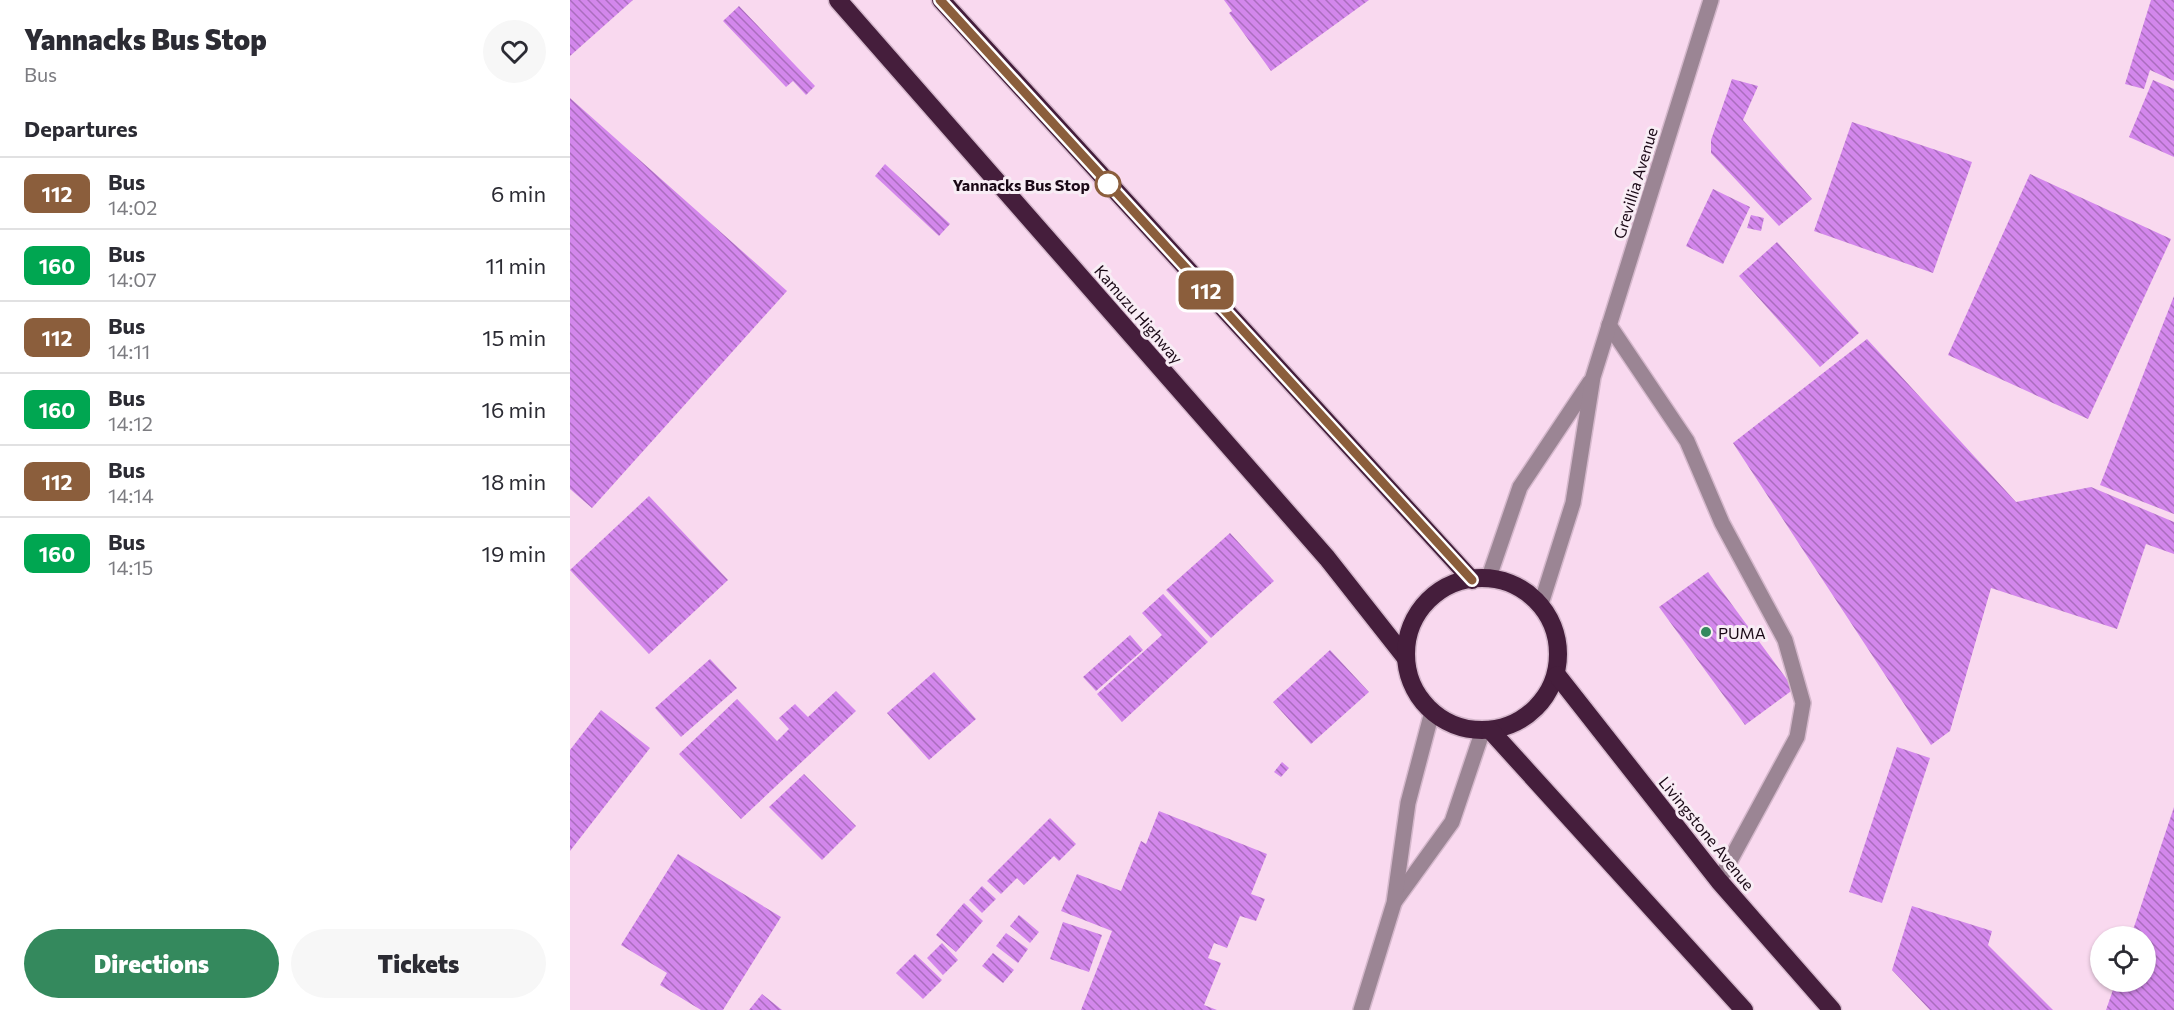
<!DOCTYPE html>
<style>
:root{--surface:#fff;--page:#f7f7f7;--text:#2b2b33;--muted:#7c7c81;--line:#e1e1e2;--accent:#34895d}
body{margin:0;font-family:Commissioner,sans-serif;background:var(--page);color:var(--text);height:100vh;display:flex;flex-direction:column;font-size:22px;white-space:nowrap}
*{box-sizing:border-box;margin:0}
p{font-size:20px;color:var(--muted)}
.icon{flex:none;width:33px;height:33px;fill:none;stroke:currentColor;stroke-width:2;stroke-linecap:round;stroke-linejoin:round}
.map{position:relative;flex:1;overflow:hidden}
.panel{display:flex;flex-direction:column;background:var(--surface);width:570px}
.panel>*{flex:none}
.badge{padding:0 12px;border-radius:9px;font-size:21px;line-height:39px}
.fabs{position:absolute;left:1520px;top:926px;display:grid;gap:12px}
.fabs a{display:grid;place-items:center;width:66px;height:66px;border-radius:50%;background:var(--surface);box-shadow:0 2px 4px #0004;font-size:30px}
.map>.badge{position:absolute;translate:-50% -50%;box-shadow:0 0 0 3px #fff}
h2{padding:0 24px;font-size:22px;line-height:54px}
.round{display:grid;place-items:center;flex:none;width:63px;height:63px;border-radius:32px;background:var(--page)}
.overview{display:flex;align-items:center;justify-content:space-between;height:102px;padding:0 24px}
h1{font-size:28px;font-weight:800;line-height:45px}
.primary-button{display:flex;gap:12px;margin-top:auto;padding:12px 24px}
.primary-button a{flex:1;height:69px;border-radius:36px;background:var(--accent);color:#fff;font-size:24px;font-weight:800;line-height:69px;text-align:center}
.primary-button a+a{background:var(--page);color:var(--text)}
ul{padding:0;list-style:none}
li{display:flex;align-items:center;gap:18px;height:72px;padding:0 24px;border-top:2px solid var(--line)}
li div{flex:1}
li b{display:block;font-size:22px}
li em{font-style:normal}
li .badge{min-width:66px;font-weight:700;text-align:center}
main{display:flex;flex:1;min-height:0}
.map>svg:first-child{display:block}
</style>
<main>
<section class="panel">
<div class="overview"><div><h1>Yannacks Bus Stop</h1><p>Bus</p></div><a class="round"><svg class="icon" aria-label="heart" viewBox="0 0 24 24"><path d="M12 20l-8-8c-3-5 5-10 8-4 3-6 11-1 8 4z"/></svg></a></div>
<h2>Departures</h2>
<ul>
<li><span class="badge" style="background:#8b5e3c;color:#fff">112</span><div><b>Bus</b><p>14:02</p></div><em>6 min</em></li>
<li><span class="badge" style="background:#00a651;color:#fff">160</span><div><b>Bus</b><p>14:07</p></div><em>11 min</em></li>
<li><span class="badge" style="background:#8b5e3c;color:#fff">112</span><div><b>Bus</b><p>14:11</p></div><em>15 min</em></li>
<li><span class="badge" style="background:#00a651;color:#fff">160</span><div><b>Bus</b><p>14:12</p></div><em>16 min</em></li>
<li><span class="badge" style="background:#8b5e3c;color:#fff">112</span><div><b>Bus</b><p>14:14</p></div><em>18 min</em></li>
<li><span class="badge" style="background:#00a651;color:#fff">160</span><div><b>Bus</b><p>14:15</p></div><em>19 min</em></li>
</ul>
<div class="primary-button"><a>Directions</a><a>Tickets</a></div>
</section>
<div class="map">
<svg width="1604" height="1010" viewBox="0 0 1604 1010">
<defs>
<pattern id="building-back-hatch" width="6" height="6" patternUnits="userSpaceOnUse" patternTransform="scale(1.5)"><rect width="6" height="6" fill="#d387ec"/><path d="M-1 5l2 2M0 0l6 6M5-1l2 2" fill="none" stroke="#aa6dbe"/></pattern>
</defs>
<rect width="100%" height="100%" fill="#f9d9ef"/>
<!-- building -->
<g fill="url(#building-back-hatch)">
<polygon points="0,0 63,0 0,56"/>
<polygon points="654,0 799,0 701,71 659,13 662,11"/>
<polygon points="1581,0 1604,0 1604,81 1580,70 1574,89 1555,84"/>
<polygon points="169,6 245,86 236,95 223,81 216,87 153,21"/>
<polygon points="1162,79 1188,86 1173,120 1242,199 1209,226 1141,153 1141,140"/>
<polygon points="1583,80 1604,89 1604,157 1559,137"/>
<polygon points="0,98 217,291 22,508 0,489"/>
<polygon points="1282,122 1402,162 1363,273 1244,231"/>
<polygon points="315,164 380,224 369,236 305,176"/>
<polygon points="1460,174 1601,239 1518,419 1378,355"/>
<polygon points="1143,189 1180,207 1153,264 1116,246"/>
<polygon points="1181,215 1194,218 1191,231 1177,228"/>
<polygon points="1207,242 1289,333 1250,367 1169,276"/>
<polygon points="1604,296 1604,514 1530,485"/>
<polygon points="1297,339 1446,502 1521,487 1604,522 1604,554 1576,544 1547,629 1421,588 1380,731 1361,745 1163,443"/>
<polygon points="79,496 158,580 79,654 0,570"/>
<polygon points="660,533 704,581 641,638 596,590"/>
<polygon points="1138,572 1224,689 1175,725 1089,607"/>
<polygon points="593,594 638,642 552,722 527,694 592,635 572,613"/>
<polygon points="560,635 573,650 526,691 513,677"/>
<polygon points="760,650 799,692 741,744 703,702"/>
<polygon points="140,659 167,688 111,737 85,708"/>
<polygon points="364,672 406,719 359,760 317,713"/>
<polygon points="266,691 286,711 171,819 109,754 167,699 207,741 219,729 209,718 225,704 238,717"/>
<polygon points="31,710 80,748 0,851 0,750"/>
<polygon points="1327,747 1360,758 1312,903 1279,892"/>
<polygon points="712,762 719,768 711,777 704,772"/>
<polygon points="234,774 286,826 252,860 199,807"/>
<polygon points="1604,807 1604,1010 1536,1010 1546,981 1575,981 1575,936 1561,936"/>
<polygon points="589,811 697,854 681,894 695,899 686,921 670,916 657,948 644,943 638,958 651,963 634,1005 647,1010 511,1010 542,931 491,911 507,874 551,891 571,841 576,844"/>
<polygon points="480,818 506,844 489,861 484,856 454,885 447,878 431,894 417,881"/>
<polygon points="108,854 211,917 153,1010 131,1010 90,985 97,973 51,945"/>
<polygon points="412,886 426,899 412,913 399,900"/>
<polygon points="394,903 413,921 386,952 366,935"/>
<polygon points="1342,906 1422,931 1418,945 1483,1010 1360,1010 1322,970"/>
<polygon points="449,915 469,932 460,943 440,926"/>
<polygon points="493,922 532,935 519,972 480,959"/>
<polygon points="436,933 458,949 448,963 426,946"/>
<polygon points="372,943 388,960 373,975 357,958"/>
<polygon points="423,953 444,970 433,983 412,966"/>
<polygon points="345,954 372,980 353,999 326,973"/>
<polygon points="192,994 212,1010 179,1010"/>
</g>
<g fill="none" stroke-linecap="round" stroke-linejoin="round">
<defs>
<g id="minor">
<polyline points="1039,325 1117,441 1152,523 1215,640 1233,703 1227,737 1149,881"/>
<polyline points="919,577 950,487 1020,382"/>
<polyline points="971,604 1003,503 1023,377 1141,0"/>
<polyline points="825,901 882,822 913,730"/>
<polyline points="791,1010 824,903 838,803 862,712"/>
</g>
<g id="highway">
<polyline points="268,0 757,558 835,657"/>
<polyline points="371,0 902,580"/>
<circle cx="912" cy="654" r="76"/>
<polyline points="987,675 1149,881 1262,1010"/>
<polyline points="920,730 1174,1010"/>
</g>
</defs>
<!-- minor casing -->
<use href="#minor" stroke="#d5b8cc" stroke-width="18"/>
<!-- highway casing -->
<use href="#highway" stroke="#d5b8cc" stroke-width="21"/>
<!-- minor -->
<use href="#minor" stroke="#9b8594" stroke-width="15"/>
<!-- highway -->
<use href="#highway" stroke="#451e3c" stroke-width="18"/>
</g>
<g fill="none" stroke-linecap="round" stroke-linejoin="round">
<defs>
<polyline id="line" points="370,0 902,580"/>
</defs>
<!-- line casing -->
<use href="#line" stroke="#fff" stroke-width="14"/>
<!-- line -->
<use href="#line" stroke="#8b5e3c" stroke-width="9"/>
</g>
<!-- markers -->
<circle fill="#fff" stroke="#8b5e3c" stroke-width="3" cx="538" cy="184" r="12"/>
<circle fill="#34895d" stroke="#f8edf5" stroke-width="2" cx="1136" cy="632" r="6"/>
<g text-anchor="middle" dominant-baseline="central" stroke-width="6" stroke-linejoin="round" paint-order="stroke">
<!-- street labels -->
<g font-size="16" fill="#1a0916" stroke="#f8edf5">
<text transform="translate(1065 183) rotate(-73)">Grevillia Avenue</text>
<text transform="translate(569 314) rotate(49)">Kamuzu Highway</text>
<text transform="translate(1137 833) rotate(51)">Livingstone Avenue</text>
</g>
<!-- stop labels -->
<g font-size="16" font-weight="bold" fill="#1a0916" stroke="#f8edf5" text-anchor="end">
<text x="520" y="184">Yannacks Bus Stop</text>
</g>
<!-- poi labels -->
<g font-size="16" fill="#1a0916" stroke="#f8edf5" text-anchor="start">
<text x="1148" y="632">PUMA</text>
</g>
</g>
</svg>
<div class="fabs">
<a><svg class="icon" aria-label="locate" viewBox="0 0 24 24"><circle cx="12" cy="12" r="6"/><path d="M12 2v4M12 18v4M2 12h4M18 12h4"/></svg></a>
</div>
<b class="badge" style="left:636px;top:290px;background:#8b5e3c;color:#fff">112</b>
</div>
</main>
